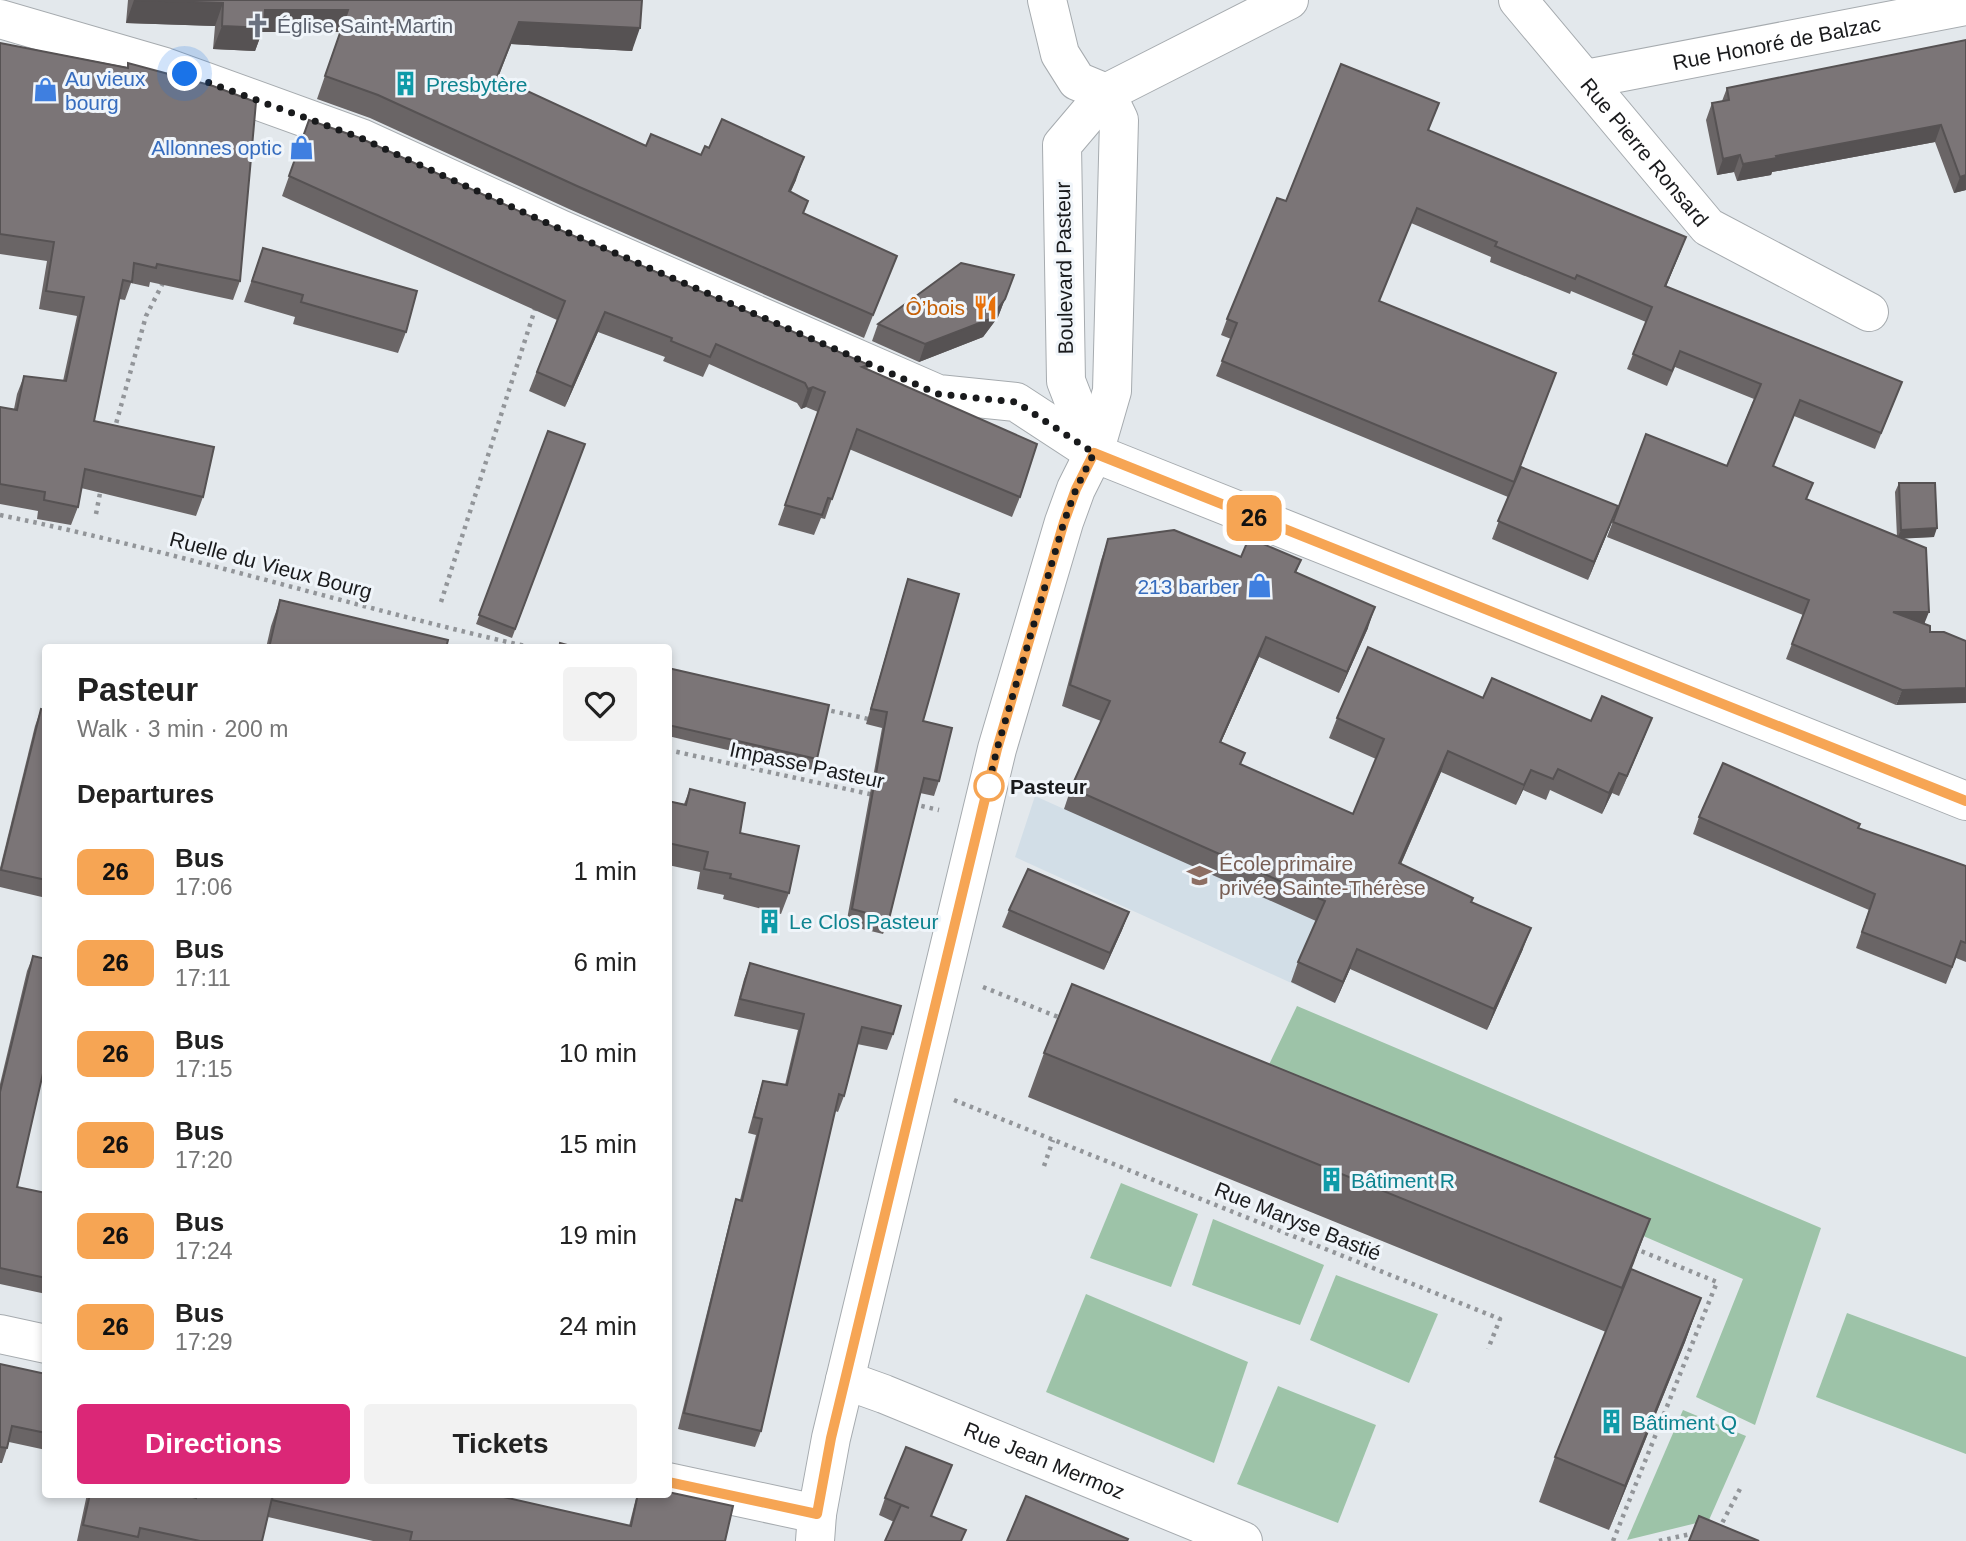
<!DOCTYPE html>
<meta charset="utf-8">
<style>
:root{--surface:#fff;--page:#f2f2f2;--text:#222;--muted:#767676;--accent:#db2777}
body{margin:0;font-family:Arial,sans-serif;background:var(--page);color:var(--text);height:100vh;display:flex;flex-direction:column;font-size:26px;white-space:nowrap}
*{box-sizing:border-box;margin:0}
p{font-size:23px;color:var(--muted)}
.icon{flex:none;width:38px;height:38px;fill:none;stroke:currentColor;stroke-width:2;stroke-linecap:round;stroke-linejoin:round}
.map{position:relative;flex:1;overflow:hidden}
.details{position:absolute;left:42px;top:644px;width:630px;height:854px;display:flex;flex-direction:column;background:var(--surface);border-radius:7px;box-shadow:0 4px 10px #0003}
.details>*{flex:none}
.badge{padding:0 14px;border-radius:10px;font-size:24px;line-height:46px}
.you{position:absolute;width:35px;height:35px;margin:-18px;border:5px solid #fff;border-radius:50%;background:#1a73e8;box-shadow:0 0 0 10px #1a73e833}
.map>.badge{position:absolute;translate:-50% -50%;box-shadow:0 0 0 4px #fff}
h2{padding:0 35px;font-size:26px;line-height:63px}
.round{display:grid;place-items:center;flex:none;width:74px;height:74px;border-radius:7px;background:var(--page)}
.overview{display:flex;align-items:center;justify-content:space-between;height:119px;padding:0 35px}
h1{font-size:33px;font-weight:700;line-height:52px}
.button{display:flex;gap:14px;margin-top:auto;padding:14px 35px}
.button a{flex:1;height:80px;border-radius:7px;background:var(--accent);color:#fff;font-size:28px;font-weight:700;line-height:80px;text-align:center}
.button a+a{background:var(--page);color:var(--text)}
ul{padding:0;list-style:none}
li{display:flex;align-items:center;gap:21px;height:91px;padding:0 35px}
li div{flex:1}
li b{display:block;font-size:26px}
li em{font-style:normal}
li .badge{min-width:77px;font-weight:700;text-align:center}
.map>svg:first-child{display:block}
</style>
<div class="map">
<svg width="1966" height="1541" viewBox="0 0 1966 1541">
<rect width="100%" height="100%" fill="#e3e8ec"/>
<!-- built -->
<polygon fill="#d2dee7" points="1085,760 1367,930 1335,1003 1015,857 1035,796 1064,809"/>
<!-- green -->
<g fill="#9dc3a8">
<polygon points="1297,1006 1821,1228 1755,1425 1696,1397 1743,1279 1265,1073"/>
<polygon points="1121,1183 1198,1214 1171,1287 1090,1258"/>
<polygon points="1213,1219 1324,1265 1300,1325 1192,1285"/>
<polygon points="1336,1275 1438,1314 1409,1383 1310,1340"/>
<polygon points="1086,1294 1248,1362 1214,1463 1046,1392"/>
<polygon points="1847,1313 1966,1357 1966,1454 1816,1397"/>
<polygon points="1278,1386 1376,1425 1338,1523 1237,1484"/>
<polygon points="1683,1410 1746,1436 1709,1520 1627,1540"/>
</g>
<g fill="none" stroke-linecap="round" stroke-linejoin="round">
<defs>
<g id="street">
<path id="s1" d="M1518,0L1708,227L1869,312"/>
<polyline points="0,19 165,67 361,138 560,229 938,394 1016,402 1094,453 1966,801"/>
<path id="s2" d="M1586,79L1966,6"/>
<polyline points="1094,453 1066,381 1062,145 1106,93 1289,0"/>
<polyline points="0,1334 46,1344"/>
<path id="s3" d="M845,1380L884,1394L1243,1541"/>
<polyline points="668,1482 817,1514"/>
<polyline points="815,1541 817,1514 831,1438 997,749 1064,522 1076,489 1094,453 1112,391 1119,120 1106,93 1077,81 1060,54 1047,0"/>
</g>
</defs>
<!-- street casing -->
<use href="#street" stroke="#a6abaf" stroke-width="40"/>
<!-- path -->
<g stroke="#929599" stroke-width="4.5" stroke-dasharray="3.5 5" stroke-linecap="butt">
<polyline points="114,431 146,316 164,281"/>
<polyline points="96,514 101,488"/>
<path d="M0,515C180,552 355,608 534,648"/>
<polyline points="441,602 536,306"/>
<polyline points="823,709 873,720"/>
<polyline points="668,750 874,795"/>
<polyline points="913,804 939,810"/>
<polyline points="983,987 1063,1019"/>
<polyline points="954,1100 1500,1319 1488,1349"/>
<polyline points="1044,1166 1053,1140"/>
<polyline points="1717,1528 1720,1527 1741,1487"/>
<polyline points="1613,1541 1717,1282 1636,1249"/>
<polyline points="1659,1541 1695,1533"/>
</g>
<!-- street -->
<use href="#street" stroke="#fff" stroke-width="38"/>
</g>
<!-- wall -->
<g fill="#6a6566">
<polygon points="128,0 642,0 632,51 511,44 498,78 646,146 701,155 796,180 790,192 804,213 888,278 864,338 569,209 370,118 317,99 340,32 262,32 255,51 213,49 215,26 126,23"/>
<polygon points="1966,40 1966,190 1954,193 1935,142 1772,172 1771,175 1737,181 1734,172 1717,175 1706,120 1712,103 1722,101 1727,88"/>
<polygon points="0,43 127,67 128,63 240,281 233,300 150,282 149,287 131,283 125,300 119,299 94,421 203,497 196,516 81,488 78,507 71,525 37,519 38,511 0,504 0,407 14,409 17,394 24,376 63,381 77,316 39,309 47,261 0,254"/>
<polygon points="309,120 869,365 867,369 1020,497 1012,517 849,449 825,519 821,518 814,535 778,525 818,412 806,407 801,409 797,403 709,364 703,377 663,361 665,357 598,332 565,407 529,391 557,320 282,196"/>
<polygon points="1428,130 1686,237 1666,287 1896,397 1875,449 1794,416 1773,466 1807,500 1897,537 1895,492 1899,483 1934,537 1902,538 1925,624 1930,626 1896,705 1786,659 1803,615 1607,537 1646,434 1727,466 1754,399 1675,367 1667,386 1627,369 1646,322 1571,291 1570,294 1490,262 1491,257 1411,223 1379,301 1556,373 1509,496 1618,506 1588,580 1492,539 1508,497 1216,376 1231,339 1221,335 1227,319 1286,201"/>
<polygon points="263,248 406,332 398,353 293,324 295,317 244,302"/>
<polygon points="1014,275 998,317 983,337 919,362 872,341 878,324"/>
<polygon points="548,431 585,444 512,638 476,624"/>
<polygon points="1108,539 1241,557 1301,560 1296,573 1368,628 1339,693 1259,657 1221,742 1240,765 1353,814 1376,759 1329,738 1337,718 1483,698 1591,721 1652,718 1644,738 1619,796 1612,793 1602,814 1550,790 1546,800 1523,790 1516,805 1441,772 1401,864 1471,903 1523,949 1487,1030 1350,969 1335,1003 1291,982 1298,962 1316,921 1064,809 1071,788 1101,721 1062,706 1101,560"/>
<polygon points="908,579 923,721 939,781 934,796 920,793 889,919 883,934 846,925 882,728 866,724 903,595"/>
<polygon points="280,600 446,648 266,648 271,626"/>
<polygon points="668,668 817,759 813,770 668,736"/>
<polygon points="41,709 46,710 46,898 0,887 0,868 35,726"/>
<polygon points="690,789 740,833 789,893 781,914 723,899 724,895 697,889 700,872 668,865 668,801 684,804"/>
<polygon points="1699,817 1858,828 1966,866 1966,962 1956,958 1946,984 1856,948 1869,910 1693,834"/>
<polygon points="1009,910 1129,912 1122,930 1104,970 1002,927"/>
<polygon points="33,956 17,1187 46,1193 46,1294 0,1284 0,1084 27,971"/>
<polygon points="750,963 893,1034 887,1050 857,1044 844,1096 838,1112 835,1111 761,1431 755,1447 678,1429 731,1216 736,1199 740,1200 756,1135 748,1133 758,1097 763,1081 785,1085 798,1030 734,1016 744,979"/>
<polygon points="1044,1053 1632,1269 1701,1298 1685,1342 1609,1530 1539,1502 1555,1457 1606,1332 1028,1097"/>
<polygon points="0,1364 46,1374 46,1450 9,1442 2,1463 0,1463"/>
<polygon points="945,1483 894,1522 879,1515 885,1498"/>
<polygon points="87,1494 182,1494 194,1497 195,1494 490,1494 629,1526 637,1494 668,1494 725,1541 373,1541 268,1517 262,1541 77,1541"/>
</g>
<!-- shaded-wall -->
<g fill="#565253">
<polygon points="134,0 223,3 215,26 126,23"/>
<polygon points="265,10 348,10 340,32 262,32 255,51 213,49 222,26"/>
<polygon points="519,22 640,28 632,51 511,44"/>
<polygon points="1941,125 1935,142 1772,172 1771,175 1737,181 1743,164 1776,156"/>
<polygon points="1740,155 1734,172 1717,175 1723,159"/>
<polygon points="804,157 796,180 781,214 789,191"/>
<polygon points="1966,175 1966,190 1954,193 1960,177"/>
<polygon points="1686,237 1680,253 1659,302 1665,286"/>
<polygon points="1005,299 998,317 983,337 919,362 925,344"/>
<polygon points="605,312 598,332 565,407 572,387"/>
<polygon points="813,387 806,407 801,409 808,389"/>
<polygon points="1618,506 1611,524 1588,580 1594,562"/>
<polygon points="1937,528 1934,537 1897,539 1901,530"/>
<polygon points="1375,607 1368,628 1339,693 1347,672"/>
<polygon points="1893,612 1929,612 1923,627"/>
<polygon points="1266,637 1259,657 1212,762 1220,742"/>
<polygon points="1966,688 1966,703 1896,705 1902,690"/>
<polygon points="1652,718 1644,738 1619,796 1627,776"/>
<polygon points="1448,751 1441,772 1392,884 1399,863"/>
<polygon points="1531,770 1523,790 1516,805 1524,785"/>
<polygon points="1619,773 1612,793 1602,814 1609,793"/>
<polygon points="1129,912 1122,930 1104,970 1110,953"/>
<polygon points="1531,928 1523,949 1487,1030 1494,1009"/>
<polygon points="1357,949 1350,969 1335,1003 1343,982"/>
<polygon points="1650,1219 1634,1263 1606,1332 1622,1288"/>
<polygon points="1701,1298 1685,1342 1609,1530 1625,1486"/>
</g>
<!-- building -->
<g fill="#7b7577" stroke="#565253" stroke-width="2">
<polygon points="136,0 642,0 640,28 519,22 497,77 646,146 651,134 701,155 705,146 709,148 722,119 804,157 789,191 808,201 803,213 897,256 873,315 577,186 378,95 325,76 348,10 265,10 264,28 222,26 223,3"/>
<polygon points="1966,40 1966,175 1960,177 1941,125 1776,156 1777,158 1743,164 1740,155 1723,159 1712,103 1729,100 1727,88"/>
<polygon points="0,43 128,68 128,63 213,86 256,102 240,281 157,264 156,268 134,263 132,282 123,280 94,421 214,447 203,497 85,469 78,507 44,500 45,492 0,484 0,407 17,410 24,376 66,381 84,297 46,291 54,242 0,234"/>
<polygon points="1341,64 1439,103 1428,130 1686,237 1665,286 1902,382 1881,433 1800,400 1773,466 1813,483 1806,499 1926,548 1929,612 1893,612 1930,626 1930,632 1944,632 1966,641 1966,688 1902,690 1792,644 1809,600 1613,522 1646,434 1727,466 1761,384 1680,351 1672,371 1633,354 1652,307 1577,275 1575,279 1495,246 1497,242 1417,208 1379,301 1556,373 1514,482 1222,361 1237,323 1227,319 1277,198 1286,201"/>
<polygon points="309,120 360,138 558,229 869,365 862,367 1037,444 1020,497 857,429 832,499 828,498 822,515 785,505 825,392 813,387 808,389 805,383 716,344 710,357 671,341 672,338 605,312 572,387 537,372 565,301 289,176"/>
<polygon points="263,248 417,291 406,332 301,302 303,295 252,281"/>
<polygon points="961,263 1014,275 1005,299 990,319 925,344 878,324"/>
<polygon points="548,431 585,444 515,629 479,615"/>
<polygon points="1521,467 1618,506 1594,562 1498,521"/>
<polygon points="1899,483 1935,483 1937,528 1901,530"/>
<polygon points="1174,530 1241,557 1249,538 1301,560 1295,572 1375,607 1347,672 1266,637 1220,742 1245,753 1240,764 1353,814 1384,739 1337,718 1368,647 1483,698 1492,678 1591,721 1602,696 1652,718 1627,776 1619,773 1609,793 1558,769 1553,779 1531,770 1524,785 1448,751 1399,863 1473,898 1471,902 1531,928 1494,1009 1357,949 1343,982 1298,962 1325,901 1071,788 1110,701 1070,685 1108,539"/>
<polygon points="908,579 959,594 923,721 952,728 939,781 924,778 889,919 852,909 887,712 871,709"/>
<polygon points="280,600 448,640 446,648 269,648"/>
<polygon points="560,643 578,648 559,648"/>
<polygon points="668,668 829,705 817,759 668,725"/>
<polygon points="41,709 46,710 46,880 1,870"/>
<polygon points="1723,763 1860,824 1858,828 1966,866 1966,943 1961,941 1952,967 1862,932 1875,894 1699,817"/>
<polygon points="690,789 745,803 740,833 799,846 789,893 730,878 731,874 704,869 708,852 668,843 668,801 686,805"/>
<polygon points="1028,869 1129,912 1110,953 1009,910"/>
<polygon points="33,956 46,959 46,1060 17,1187 46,1193 46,1278 0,1268 0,1092"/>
<polygon points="750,963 901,1006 893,1034 862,1027 844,1096 839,1094 761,1431 684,1413 736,1199 742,1201 762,1119 754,1117 763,1081 787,1085 804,1014 740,999"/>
<polygon points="1072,984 1650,1219 1622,1288 1044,1053"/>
<polygon points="1631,1269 1701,1298 1625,1486 1555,1457"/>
<polygon points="0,1364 46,1374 46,1433 12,1426 7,1448 0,1447"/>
<polygon points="906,1447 952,1465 931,1516 966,1530 961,1541 885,1541 901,1505 909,1508 885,1498"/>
<polygon points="668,1492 733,1506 725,1541 410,1541 412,1532 272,1500 273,1494 490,1494 631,1526 638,1494 668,1494"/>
<polygon points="90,1494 182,1494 196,1498 197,1494 273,1494 262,1541 200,1541 140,1528 138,1537 83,1525"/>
<polygon points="1026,1496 1128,1539 1127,1541 1007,1541"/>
<polygon points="1699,1516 1759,1541 1689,1541"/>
</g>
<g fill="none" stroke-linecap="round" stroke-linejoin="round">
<defs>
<polyline id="line" points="668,1482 817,1514 831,1438 997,749 1064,522 1076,489 1094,453 1966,801"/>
</defs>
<!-- line casing -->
<use href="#line" stroke="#fff" stroke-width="16"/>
<!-- line -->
<use href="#line" stroke="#f6a554" stroke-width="10"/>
<!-- walk -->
<polyline stroke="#191a1c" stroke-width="7" stroke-dasharray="0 12.6" points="185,74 361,138 560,229 938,394 1016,402 1094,453 1076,489 1064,522 997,749 986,796 989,786"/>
</g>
<!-- icons -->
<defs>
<symbol id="church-bare" viewBox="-9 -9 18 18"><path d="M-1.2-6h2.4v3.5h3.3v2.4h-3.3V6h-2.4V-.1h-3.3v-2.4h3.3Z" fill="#6b7280" stroke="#f0f5fa" stroke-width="2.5" paint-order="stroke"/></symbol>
<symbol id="building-bare" viewBox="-9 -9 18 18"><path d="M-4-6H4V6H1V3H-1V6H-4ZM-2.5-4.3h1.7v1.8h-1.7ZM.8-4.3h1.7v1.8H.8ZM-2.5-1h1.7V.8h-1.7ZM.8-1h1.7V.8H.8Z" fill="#0f9aa8" stroke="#f0f5fa" stroke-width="2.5" paint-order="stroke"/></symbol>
<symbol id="shop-bare" viewBox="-9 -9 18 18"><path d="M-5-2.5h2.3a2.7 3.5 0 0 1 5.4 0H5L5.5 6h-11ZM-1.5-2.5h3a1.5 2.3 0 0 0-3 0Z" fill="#3f7fe0" stroke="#f0f5fa" stroke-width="2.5" paint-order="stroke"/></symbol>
<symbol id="restaurant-bare" viewBox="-9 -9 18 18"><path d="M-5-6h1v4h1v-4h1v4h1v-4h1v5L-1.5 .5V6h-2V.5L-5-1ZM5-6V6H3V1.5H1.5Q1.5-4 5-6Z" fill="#e8710a" stroke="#f0f5fa" stroke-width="2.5" paint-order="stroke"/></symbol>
<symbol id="school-bare" viewBox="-9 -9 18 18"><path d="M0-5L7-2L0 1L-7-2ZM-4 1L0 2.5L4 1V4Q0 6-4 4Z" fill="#8d6e63" stroke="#f0f5fa" stroke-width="2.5" paint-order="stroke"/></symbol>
</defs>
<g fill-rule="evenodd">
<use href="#church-bare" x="240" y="8" width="35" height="35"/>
<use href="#building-bare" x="388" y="66" width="35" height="35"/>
<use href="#shop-bare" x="28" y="72" width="35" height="35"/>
<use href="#shop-bare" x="284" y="130" width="35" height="35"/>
<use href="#restaurant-bare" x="968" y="290" width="35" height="35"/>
<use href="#shop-bare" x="1242" y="568" width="35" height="35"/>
<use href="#school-bare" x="1182" y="858" width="35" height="35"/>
<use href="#building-bare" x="752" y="904" width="35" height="35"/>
<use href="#building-bare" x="1314" y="1162" width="35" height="35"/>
<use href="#building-bare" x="1594" y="1404" width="35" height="35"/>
</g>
<!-- markers -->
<circle fill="#fff" stroke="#f6a554" stroke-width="3.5" cx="989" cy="786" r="14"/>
<g text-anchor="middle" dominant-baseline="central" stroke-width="6" stroke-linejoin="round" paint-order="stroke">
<!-- worship labels -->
<g font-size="21" fill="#5b616d" stroke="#f0f5fa" text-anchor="start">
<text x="277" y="25">Église Saint-Martin</text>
</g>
<!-- street labels -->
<g font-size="21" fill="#191a1c" stroke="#f0f5fa">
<text stroke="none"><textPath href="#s2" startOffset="194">Rue Honoré de Balzac</textPath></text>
<text stroke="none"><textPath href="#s1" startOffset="198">Rue Pierre Ronsard</textPath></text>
<text transform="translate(1064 268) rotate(-91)">Boulevard Pasteur</text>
<text transform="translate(271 565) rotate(15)">Ruelle du Vieux Bourg</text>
<text transform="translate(807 765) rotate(12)">Impasse Pasteur</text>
<text transform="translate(1298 1221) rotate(22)">Rue Maryse Bastié</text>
<text stroke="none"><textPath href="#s3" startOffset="215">Rue Jean Mermoz</textPath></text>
</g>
<!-- shop labels -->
<g font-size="21" fill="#366cbe" stroke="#f0f5fa" text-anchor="end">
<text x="65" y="78" text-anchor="start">Au vieux<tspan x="65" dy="24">bourg</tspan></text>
<text x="282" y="147">Allonnes optic</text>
<text x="1239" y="586">213 barber</text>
</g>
<!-- culture labels -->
<g font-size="21" fill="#0d838f" stroke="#f0f5fa" text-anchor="start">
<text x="426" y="84">Presbytère</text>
<text x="789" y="921">Le Clos Pasteur</text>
<text x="1351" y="1180">Bâtiment R</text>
<text x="1632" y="1422">Bâtiment Q</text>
</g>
<!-- food labels -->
<g font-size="21" fill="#c56008" stroke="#f0f5fa" text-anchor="end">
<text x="965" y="307">Ô’bois</text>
</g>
<!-- stop labels -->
<g font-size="21" font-weight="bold" fill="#191a1c" stroke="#f0f5fa" text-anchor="start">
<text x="1010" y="786">Pasteur</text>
</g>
<!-- education labels -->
<g font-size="21" fill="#785e54" stroke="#f0f5fa" text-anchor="start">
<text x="1219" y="863">École primaire<tspan x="1219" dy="24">privée Sainte-Thérèse</tspan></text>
</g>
</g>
</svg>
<div class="you" style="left:185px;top:74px"></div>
<b class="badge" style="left:1254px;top:518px;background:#f6a554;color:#111">26</b>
<section class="details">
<div class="overview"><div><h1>Pasteur</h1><p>Walk · 3 min · 200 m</p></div><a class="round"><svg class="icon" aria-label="heart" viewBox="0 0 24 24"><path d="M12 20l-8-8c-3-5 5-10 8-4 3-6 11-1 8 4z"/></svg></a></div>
<h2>Departures</h2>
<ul>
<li><span class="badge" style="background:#f6a554;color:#111">26</span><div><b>Bus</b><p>17:06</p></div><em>1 min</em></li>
<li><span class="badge" style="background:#f6a554;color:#111">26</span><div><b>Bus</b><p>17:11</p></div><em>6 min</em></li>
<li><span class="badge" style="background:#f6a554;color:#111">26</span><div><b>Bus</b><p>17:15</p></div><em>10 min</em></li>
<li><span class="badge" style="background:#f6a554;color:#111">26</span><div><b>Bus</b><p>17:20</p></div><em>15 min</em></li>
<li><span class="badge" style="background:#f6a554;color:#111">26</span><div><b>Bus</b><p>17:24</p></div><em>19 min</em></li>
<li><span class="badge" style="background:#f6a554;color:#111">26</span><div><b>Bus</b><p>17:29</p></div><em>24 min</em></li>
</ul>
<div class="button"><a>Directions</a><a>Tickets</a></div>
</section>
</div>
